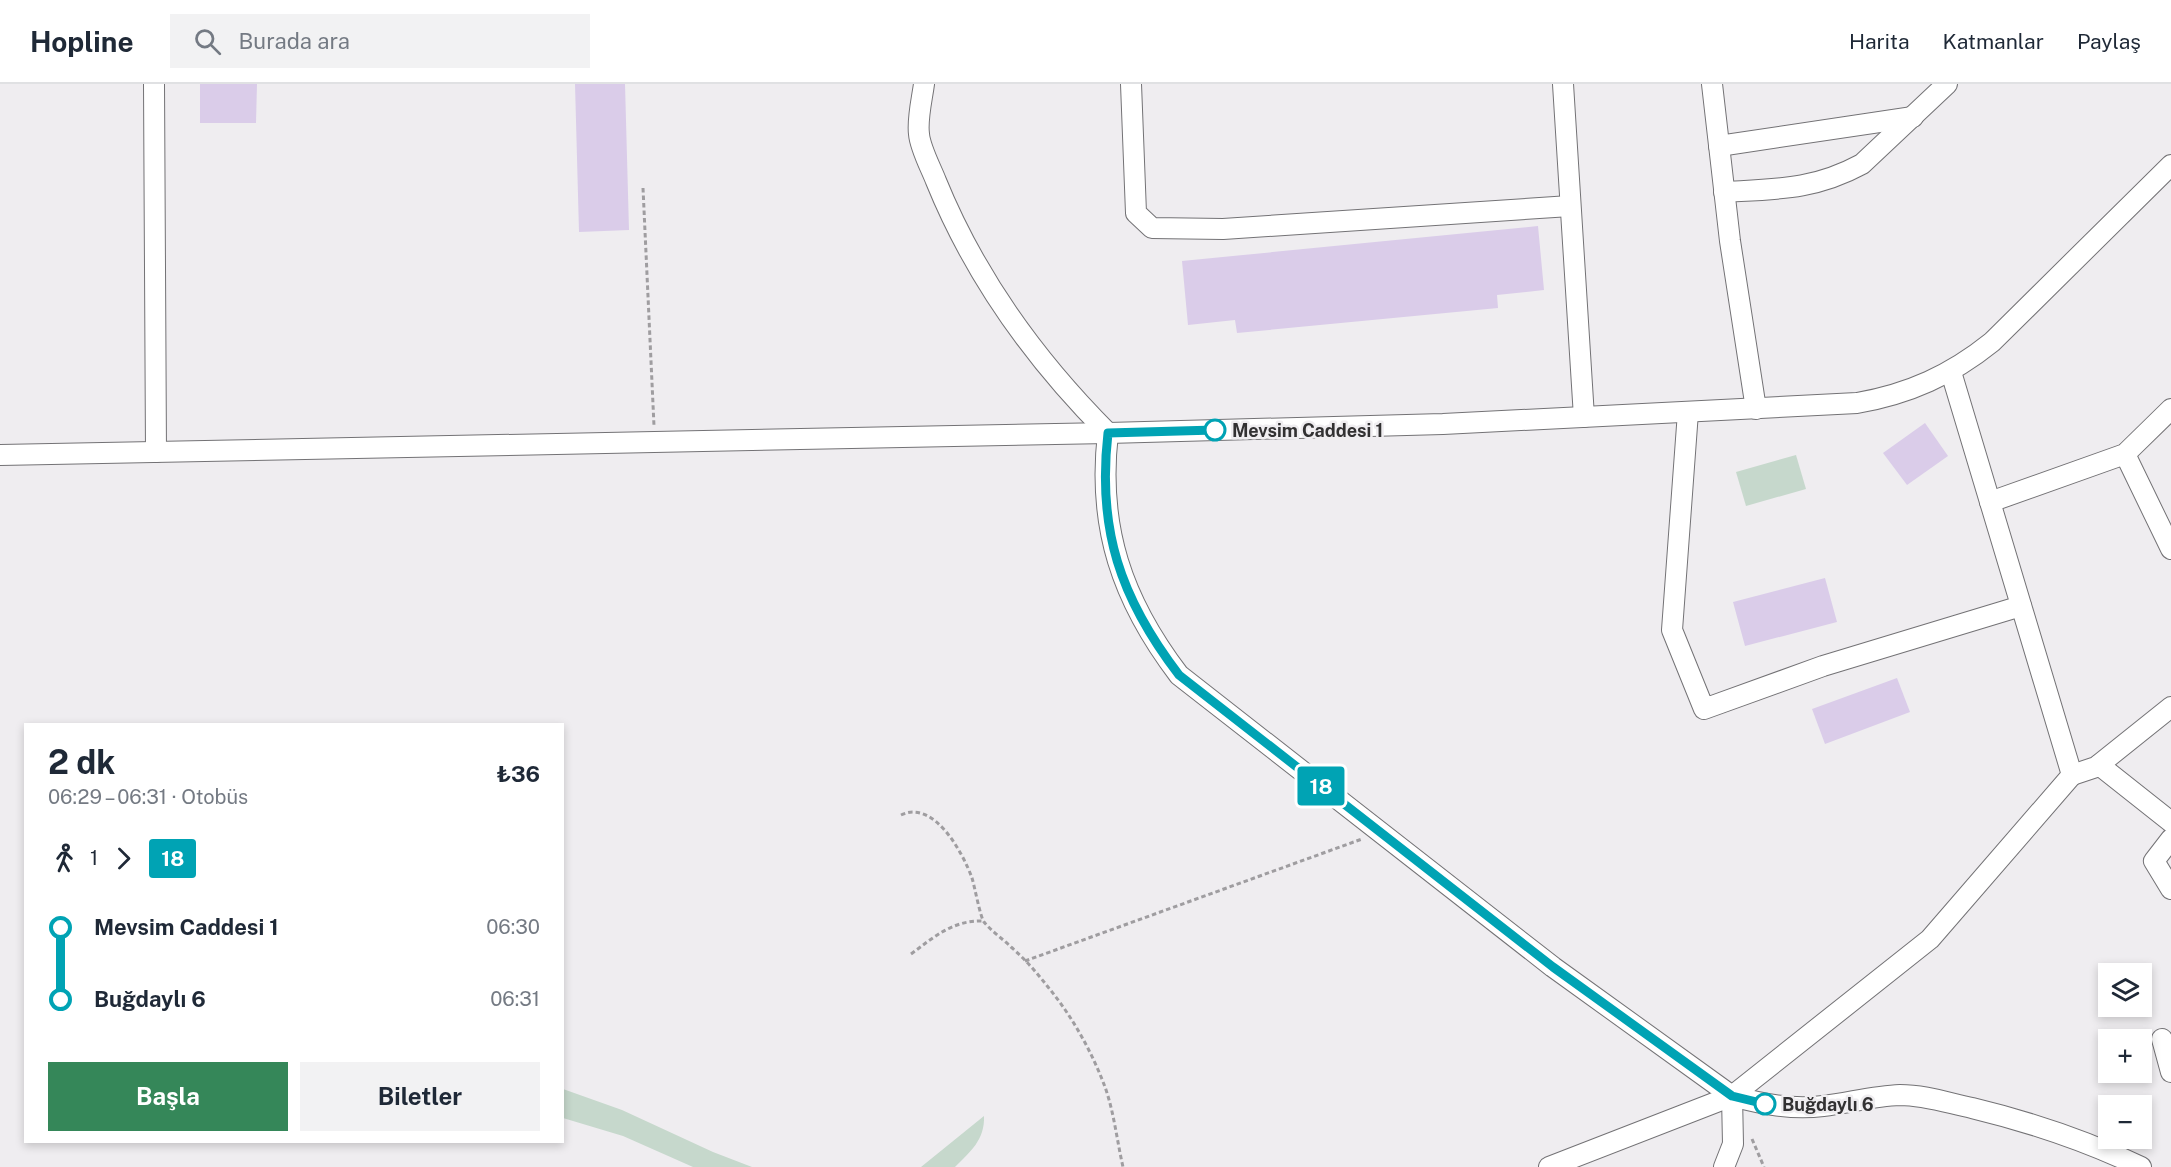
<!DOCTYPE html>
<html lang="tr">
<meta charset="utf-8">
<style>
:root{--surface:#fff;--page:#f2f2f3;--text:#1f2937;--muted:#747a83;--line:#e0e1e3;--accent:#358759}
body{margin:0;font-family:"Public Sans",sans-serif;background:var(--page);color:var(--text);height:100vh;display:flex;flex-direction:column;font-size:22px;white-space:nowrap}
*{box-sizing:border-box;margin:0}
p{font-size:20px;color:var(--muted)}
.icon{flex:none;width:33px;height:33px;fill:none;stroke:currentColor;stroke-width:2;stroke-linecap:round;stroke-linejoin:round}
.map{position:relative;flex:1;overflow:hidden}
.drawer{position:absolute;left:24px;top:639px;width:540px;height:420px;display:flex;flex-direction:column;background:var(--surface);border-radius:0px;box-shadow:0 3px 9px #0003}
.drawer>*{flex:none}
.badge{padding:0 12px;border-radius:4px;font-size:21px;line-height:39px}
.buttons{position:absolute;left:2098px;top:879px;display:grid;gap:12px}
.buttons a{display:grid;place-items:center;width:54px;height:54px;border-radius:0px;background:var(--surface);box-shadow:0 3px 9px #0003;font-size:30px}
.map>.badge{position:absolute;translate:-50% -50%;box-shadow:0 0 0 3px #fff}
.legs{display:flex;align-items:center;gap:9px;height:66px;padding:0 24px;font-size:20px}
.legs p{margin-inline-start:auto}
.headline{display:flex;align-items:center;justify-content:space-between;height:102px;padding:0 24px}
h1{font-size:33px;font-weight:700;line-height:45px}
.button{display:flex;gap:12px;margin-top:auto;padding:12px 24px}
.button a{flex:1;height:69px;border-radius:0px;background:var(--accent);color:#fff;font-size:24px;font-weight:700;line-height:69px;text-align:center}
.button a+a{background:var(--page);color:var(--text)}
ul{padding:0 24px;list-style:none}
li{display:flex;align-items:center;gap:21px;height:72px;font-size:22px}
li i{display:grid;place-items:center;width:9px;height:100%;margin:0 8px;background:currentColor}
li i::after{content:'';width:15px;height:15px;margin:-8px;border:4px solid;border-radius:50%;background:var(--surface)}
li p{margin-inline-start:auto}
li:first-child i{background:linear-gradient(#0000 50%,currentColor 0)}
li:last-child i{background:linear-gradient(currentColor 50%,#0000 0)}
header{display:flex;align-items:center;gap:36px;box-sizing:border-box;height:84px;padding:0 30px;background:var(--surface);border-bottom:2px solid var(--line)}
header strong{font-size:28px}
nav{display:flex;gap:33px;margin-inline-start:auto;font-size:21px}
.search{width:420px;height:54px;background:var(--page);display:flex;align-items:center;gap:15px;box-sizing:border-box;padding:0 21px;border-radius:0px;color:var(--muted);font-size:22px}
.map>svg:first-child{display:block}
</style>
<header>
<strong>Hopline</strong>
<div class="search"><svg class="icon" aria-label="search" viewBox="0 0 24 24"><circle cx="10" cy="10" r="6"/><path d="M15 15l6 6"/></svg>Burada ara</div>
<nav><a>Harita</a><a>Katmanlar</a><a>Paylaş</a></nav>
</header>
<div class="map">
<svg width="2171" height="1083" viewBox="0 0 2171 1083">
<rect width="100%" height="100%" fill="#efedf0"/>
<!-- green -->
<g fill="#c6d8cc">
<polygon points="1796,371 1806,405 1746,422 1736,388"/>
<polygon points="563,1005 622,1026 713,1068 752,1083 693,1083 623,1052 563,1034"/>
<path d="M984,1032C985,1056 970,1068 955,1083H921Z"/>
</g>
<!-- building -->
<g fill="#dacce9">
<polygon points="200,0 257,0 256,39 200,39"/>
<polygon points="575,0 625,0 629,146 579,148"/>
<polygon points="1538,142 1544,206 1497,211 1498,224 1237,249 1235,236 1188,241 1182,177"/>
<polygon points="1925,339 1948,372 1907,401 1883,369"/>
<polygon points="1825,494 1837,538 1745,562 1733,518"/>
<polygon points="1897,594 1910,628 1825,660 1812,625"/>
</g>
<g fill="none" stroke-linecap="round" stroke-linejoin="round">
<defs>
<g id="minor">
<polyline points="154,0 156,368"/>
<path d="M924,0C922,15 917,35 919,50C920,64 931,84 936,97C975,193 1035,276 1108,349C1097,443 1122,516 1179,591L1553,883L1732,1012C1762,1020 1792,1026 1823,1022C1849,1019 1873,1012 1900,1011C1925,1011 1948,1019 1972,1024C2030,1038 2087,1057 2141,1083"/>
<polyline points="1131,0 1136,129 1152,144 1223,145 1570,122"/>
<polyline points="1563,0 1584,333"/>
<polyline points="1712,0 1730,157 1756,325"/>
<polyline points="1719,62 1913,33"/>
<path d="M1724,108C1777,105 1814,106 1862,80L1947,0"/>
<polyline points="1688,328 1672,546 1704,625 1823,582 2021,522"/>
<polyline points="2125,370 2171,465"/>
<path d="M0,371L1108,349L1443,340L1857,319C1909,310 1951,291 1992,258L2171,81"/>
<polyline points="1990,418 2125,370 2171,325"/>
<polyline points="2099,681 2171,738"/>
<polyline points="2072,691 2096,683 2171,623"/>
<polyline points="2171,755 2154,777 2171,805"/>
<polyline points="2162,955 2171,988"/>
<polyline points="1549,1083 1732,1012 1930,855 2072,691 1951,288"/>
<polyline points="1724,1083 1733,1060 1732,1012"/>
</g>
</defs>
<!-- minor casing -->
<use href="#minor" stroke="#737275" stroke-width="22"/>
<!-- path -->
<g stroke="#9f9da0" stroke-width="3" stroke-dasharray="4.5 3" stroke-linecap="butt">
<polyline points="643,104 654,342"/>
<path d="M901,731C934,715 963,769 972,794C975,804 980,832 984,838C991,847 1003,855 1011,863C1025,875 1037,889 1048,903C1072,932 1092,968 1105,1003C1114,1028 1117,1057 1123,1083"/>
<path d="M911,870C934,853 953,836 983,837"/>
<polyline points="1025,877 1362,755"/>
<polyline points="1752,1055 1764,1083"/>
</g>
<!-- minor -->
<use href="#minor" stroke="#fff" stroke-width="20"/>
</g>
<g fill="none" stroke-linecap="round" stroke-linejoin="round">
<defs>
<path id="line-1" d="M1215,346L1108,349C1097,445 1120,514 1179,591L1553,883L1732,1012L1765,1020"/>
</defs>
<!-- line-1 casing -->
<use href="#line-1" stroke="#fff" stroke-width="14"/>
<!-- line-1 -->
<use href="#line-1" stroke="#00a3b4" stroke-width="9"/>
</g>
<!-- markers -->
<g fill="#fff" stroke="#00a3b4" stroke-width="3">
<circle cx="1215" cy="346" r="10"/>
<circle cx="1765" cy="1020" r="10"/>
</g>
<g text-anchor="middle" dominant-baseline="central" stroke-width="5" stroke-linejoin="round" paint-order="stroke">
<!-- stop labels -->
<g font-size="18" font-weight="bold" fill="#323132" stroke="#efedf0" text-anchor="start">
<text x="1232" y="346">Mevsim Caddesi 1</text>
<text x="1782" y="1020">Buğdaylı 6</text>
</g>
</g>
</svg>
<div class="buttons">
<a><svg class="icon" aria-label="layers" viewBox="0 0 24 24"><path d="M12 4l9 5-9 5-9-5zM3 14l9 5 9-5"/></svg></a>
<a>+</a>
<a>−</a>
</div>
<b class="badge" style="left:1321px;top:702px;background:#00a3b4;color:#fff">18</b>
<section class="drawer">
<div class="headline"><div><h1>2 dk</h1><p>06:29 – 06:31 · Otobüs</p></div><b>₺36</b></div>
<div class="legs"><svg class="icon" aria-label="walk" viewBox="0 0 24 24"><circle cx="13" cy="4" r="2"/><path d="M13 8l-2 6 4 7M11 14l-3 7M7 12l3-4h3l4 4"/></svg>1<svg class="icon" aria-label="forward" viewBox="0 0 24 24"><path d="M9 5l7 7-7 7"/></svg><b class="badge" style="background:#00a3b4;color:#fff">18</b></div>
<ul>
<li><i style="color:#00a3b4"></i><b>Mevsim Caddesi 1</b><p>06:30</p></li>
<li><i style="color:#00a3b4"></i><b>Buğdaylı 6</b><p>06:31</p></li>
</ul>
<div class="button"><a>Başla</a><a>Biletler</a></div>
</section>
</div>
